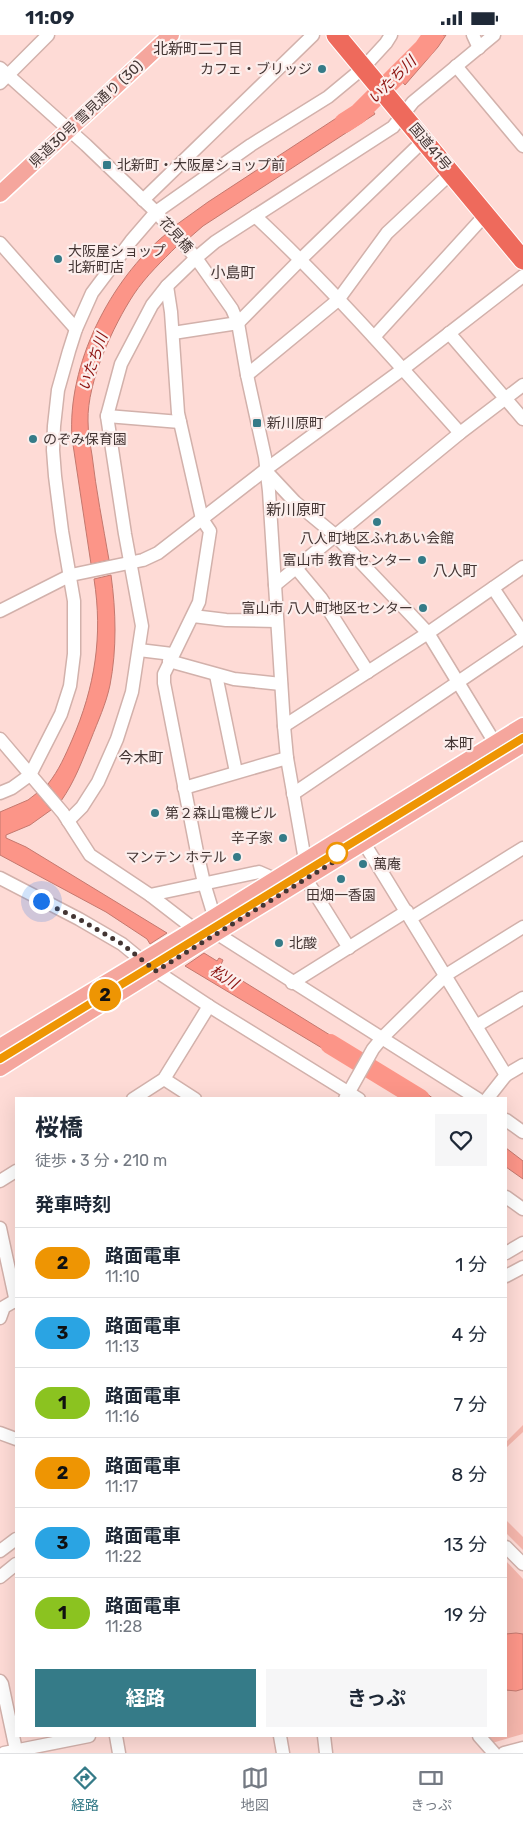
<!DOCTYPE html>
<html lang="ja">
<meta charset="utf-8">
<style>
:root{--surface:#fff;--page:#f6f6f7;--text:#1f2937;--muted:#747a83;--line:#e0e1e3;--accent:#357b88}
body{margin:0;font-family:Rubik,"Noto Sans JP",sans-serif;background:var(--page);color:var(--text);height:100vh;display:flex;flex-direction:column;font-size:19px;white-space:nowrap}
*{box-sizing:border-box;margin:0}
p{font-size:16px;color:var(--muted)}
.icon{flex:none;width:28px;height:28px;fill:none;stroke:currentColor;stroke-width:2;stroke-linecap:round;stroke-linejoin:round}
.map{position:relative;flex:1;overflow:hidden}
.details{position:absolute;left:15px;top:1062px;width:492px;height:640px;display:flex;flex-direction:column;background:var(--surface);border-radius:0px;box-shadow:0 5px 20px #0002}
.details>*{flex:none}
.badge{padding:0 10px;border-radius:16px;font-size:18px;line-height:32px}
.you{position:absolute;width:25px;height:25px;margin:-12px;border:4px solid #fff;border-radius:50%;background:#1a73e8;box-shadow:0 0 0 8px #1a73e833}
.map>.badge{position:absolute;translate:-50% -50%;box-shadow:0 0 0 2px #fff}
h2{padding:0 20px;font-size:19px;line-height:45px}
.round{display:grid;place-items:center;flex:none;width:52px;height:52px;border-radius:0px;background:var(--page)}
.summary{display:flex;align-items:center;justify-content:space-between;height:85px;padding:0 20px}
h1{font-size:24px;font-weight:700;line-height:38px}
.action{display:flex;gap:10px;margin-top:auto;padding:10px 20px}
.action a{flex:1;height:58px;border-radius:0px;background:var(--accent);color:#fff;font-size:20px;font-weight:700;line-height:58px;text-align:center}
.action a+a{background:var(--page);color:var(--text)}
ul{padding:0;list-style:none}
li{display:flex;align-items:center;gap:15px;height:70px;padding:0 20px;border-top:1px solid var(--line)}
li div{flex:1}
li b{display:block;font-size:19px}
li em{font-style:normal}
li .badge{min-width:55px;font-weight:700;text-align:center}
.status{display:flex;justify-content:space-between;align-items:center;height:35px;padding:0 25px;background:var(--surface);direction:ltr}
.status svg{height:14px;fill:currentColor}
.tab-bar{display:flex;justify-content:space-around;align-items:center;height:70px;border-top:1px solid var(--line);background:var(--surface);font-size:14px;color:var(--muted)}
.tab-bar a{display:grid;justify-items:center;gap:2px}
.tab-bar .selected{color:var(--accent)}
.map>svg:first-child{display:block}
</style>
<div class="status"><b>11:09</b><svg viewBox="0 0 49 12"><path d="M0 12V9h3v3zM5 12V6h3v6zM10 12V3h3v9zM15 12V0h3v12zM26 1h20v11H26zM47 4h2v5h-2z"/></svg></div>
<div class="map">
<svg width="523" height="1718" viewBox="0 0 523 1718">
<rect width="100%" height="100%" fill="#fedbd6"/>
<!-- green -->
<g fill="#f5b6ac">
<polygon points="523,1390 523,1397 506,1413 506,1407"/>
<polygon points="506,1485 523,1502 523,1515 506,1498"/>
<polygon points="506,1526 523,1544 523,1699 492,1708 485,1701 506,1701"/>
</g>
<!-- water -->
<g fill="#fc9588" stroke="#c4786e">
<polygon points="424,0 446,0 438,12 405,50 400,44 402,42 399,38 396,40 391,34"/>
<polygon points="364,65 367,73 370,72 375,79 203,191 188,204 176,190 208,167"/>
<path d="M166,199L177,211C162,226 146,241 134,259C113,291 87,347 88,386C88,397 90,408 92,420C96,455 103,490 109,525L91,529L72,403C67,330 110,245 166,199Z"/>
<path d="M111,540C116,576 117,614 110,650C106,669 98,686 91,704C82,726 75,746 61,766L48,749C59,735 65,721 72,705C95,652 103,601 94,544Z"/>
<polygon points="37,758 51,775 30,790 6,800 6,803 26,812 167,898 150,909 147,904 106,877 0,820 0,777 28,765"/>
<polygon points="204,918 217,926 219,923 223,925 220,932 359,1018 354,1023 354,1026 352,1031 185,931"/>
<polygon points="379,1030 427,1059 434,1064 405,1064 372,1043 378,1036"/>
<polygon points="506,1113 523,1126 523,1144 506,1132"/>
<polygon points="516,1598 523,1599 523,1654 516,1656 506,1655 506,1599"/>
</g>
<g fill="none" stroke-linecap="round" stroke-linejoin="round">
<!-- river -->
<g stroke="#fc9588" stroke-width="20">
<polyline points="344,88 358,79 424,13 433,0"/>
<polyline points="330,1009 420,1064"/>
</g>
<defs>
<g id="minor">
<polyline points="473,0 479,13"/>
<polyline points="456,31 523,111"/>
<polyline points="0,33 86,110 156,177 196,223 232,274 238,288 247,340 265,422 269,456 284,691 287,723 305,825"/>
<polyline points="0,48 48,0"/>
<polyline points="143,165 313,0"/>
<path d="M255,181C328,249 394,324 460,398"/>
<polyline points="0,208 76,294"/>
<polyline points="167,251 171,277 178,378 202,484 210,496 199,567 164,639 164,648 197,817 204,848 214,881"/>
<polyline points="173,298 238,288 301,224 424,105"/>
<polyline points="449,298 523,384"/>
<polyline points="374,302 486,179"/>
<polyline points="247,340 338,265 387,198 451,138"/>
<polyline points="107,381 180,387"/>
<polyline points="265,435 295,467 335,500 428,598 495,708"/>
<polyline points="296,533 321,563 368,637"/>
<polyline points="275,550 460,398 523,350"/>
<polyline points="493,553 523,598"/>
<polyline points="0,576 71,540 143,525 158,518 265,435 403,334 523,241"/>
<polyline points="193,581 226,585 277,586"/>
<polyline points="139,615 172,619"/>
<polyline points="169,626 234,644 281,649"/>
<polyline points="216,640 236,737"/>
<polyline points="284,691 428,598 523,532"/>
<polyline points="0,704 63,778 90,820 150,860 194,894"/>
<polyline points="184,753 287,723"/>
<polyline points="0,758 12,753 30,740 61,679 70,651 74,619 74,566 62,496 55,441 53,415 54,391 58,355 69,316 76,294 92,258 131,206 156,177 251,110 328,62 363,33 386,8 391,0"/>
<polyline points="293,759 523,603"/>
<polyline points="68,786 82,772 98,747 117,704 132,657 142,591 125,499 107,381 121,329 152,270 167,251 196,223 215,207 393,92 413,67 494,0"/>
<polyline points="364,808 506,1040"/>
<polyline points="0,843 79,884 122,909 150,932 209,971 359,1064"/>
<polyline points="306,844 349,913"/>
<polyline points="150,860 259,837 275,844"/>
<polyline points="411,883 523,813"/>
<polyline points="216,898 478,1064"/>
<polyline points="292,948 407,876"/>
<polyline points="476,991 523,963"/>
<polyline points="164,1044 195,1064"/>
<polyline points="133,1064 164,1044 209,971"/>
<polyline points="345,1064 373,1014 382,1003 446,940 523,892"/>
<polyline points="487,1064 506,1040 523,1030"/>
<polyline points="506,1085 523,1097"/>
<polyline points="0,1146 16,1136"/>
<polyline points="506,1162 523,1174"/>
<polyline points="0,1193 16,1267"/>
<polyline points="506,1218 523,1208"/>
<polyline points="506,1241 523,1232"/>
<polyline points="0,1283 4,1272 16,1265"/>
<polyline points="0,1398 16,1404"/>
<polyline points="506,1512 523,1529"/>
<polyline points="0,1516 16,1504"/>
<polyline points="0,1542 16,1529"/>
<polyline points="0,1646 2,1649 16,1715"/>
<polyline points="116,1701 119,1718"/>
<polyline points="280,1701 283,1718"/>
<polyline points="324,1701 326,1718"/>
<polyline points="479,1701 494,1718"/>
<polyline points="4,1718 89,1701"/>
<polyline points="504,1718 523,1713"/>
</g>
<g id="major">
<polyline points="0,159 171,0"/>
<polyline points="0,1012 182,902 523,691"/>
<path d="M0,1033C173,923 349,817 523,709"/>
</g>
<polyline id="highway" points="336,0 523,225"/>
</defs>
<!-- minor casing -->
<use href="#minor" stroke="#d2b1ab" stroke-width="15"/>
<!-- major casing -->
<use href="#major" stroke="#fff" stroke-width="19"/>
<!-- highway casing -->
<use href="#highway" stroke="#fff" stroke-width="21"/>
<!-- minor -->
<use href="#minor" stroke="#fff" stroke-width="12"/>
<!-- major -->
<use href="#major" stroke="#f5a69d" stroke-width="16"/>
<!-- highway -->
<use href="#highway" stroke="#ee6a5c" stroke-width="19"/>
<!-- tram -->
<polyline stroke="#a18885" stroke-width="1" points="0,1019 523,697"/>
</g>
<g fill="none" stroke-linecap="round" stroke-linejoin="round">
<defs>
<polyline id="line" points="0,1024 523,703"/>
</defs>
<!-- line casing -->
<use href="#line" stroke="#fff" stroke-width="11"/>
<!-- line -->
<use href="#line" stroke="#ee9503" stroke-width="8"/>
<!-- walk -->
<polyline stroke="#433533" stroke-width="5" stroke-dasharray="0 9" points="41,866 79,884 122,909 156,936 335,826 337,818"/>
</g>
<!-- markers -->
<g fill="#357b88" stroke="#fceeec" stroke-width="2">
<circle cx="322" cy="34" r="5"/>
<rect x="102" y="125" width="10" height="10" rx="2.5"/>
<circle cx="58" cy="224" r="5"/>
<rect x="252" y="383" width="10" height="10" rx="2.5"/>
<circle cx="33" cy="404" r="5"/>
<circle cx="377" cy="487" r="5"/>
<circle cx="422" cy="525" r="5"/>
<circle cx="423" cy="573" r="5"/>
<circle cx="155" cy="778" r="5"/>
<circle cx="283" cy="803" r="5"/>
<circle cx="237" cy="822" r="5"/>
<circle cx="363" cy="829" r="5"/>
<circle cx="341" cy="844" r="5"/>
<circle cx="279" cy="908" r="5"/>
</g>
<circle fill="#fff" stroke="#ee9503" stroke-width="2.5" cx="337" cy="818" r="10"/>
<g text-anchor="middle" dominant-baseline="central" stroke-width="4.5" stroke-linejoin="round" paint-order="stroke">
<!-- poi labels -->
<g font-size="14" fill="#433533" stroke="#fceeec" text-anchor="start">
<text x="312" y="34" text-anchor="end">カフェ・ブリッジ</text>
<text x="117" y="130">北新町・大阪屋ショップ前</text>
<text x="68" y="216">大阪屋ショップ<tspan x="68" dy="16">北新町店</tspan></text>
<text x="267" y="388">新川原町</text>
<text x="43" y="404">のぞみ保育園</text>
<text x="377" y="503" text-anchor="middle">八人町地区ふれあい会館</text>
<text x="412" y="525" text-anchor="end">富山市 教育センター</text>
<text x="413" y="573" text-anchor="end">富山市 八人町地区センター</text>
<text x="165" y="778">第２森山電機ビル</text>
<text x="273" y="803" text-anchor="end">辛子家</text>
<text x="227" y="822" text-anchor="end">マンテン ホテル</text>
<text x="373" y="829">萬庵</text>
<text x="341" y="860" text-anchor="middle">田畑一香園</text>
<text x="289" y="908">北酸</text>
</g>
<!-- street labels -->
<g font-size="14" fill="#433533" stroke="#fceeec">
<text transform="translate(86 79) rotate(-43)">県道30号 雪見通り (30)</text>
<text transform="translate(430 112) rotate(50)">国道41号</text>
<text transform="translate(176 200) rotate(48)">花見橋</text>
</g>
<!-- neighbourhood labels -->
<g font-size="15" fill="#433533" stroke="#fceeec">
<text x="198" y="14">北新町二丁目</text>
<text x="233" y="238">小島町</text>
<text x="296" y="475">新川原町</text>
<text x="455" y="536">八人町</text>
<text x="459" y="709">本町</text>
<text x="141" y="723">今木町</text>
</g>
<!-- water labels -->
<g font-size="15" font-style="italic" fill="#8d1310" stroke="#fceeec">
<text transform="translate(392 45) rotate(-45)">いたち川</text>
<text transform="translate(93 327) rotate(-71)">いたち川</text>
<text transform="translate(224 942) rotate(32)">松川</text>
</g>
</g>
</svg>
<div class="you" style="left:41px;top:866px"></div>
<b class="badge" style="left:105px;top:960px;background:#ee9503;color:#111">2</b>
<section class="details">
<div class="summary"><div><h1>桜橋</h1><p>徒歩 · 3 分 · 210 m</p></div><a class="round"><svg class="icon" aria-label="heart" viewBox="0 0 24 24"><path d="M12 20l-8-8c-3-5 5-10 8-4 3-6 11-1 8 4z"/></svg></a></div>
<h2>発車時刻</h2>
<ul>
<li><span class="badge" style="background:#ee9503;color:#111">2</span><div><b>路面電車</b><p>11:10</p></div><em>1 分</em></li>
<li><span class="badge" style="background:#2aa4e3;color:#111">3</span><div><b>路面電車</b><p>11:13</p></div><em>4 分</em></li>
<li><span class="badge" style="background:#8bc320;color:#111">1</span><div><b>路面電車</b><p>11:16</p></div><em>7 分</em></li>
<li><span class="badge" style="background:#ee9503;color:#111">2</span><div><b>路面電車</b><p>11:17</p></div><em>8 分</em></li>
<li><span class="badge" style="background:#2aa4e3;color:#111">3</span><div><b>路面電車</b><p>11:22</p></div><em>13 分</em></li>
<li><span class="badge" style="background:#8bc320;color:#111">1</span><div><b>路面電車</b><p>11:28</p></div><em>19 分</em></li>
</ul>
<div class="action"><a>経路</a><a>きっぷ</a></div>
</section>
</div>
<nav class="tab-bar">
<a class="selected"><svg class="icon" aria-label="directions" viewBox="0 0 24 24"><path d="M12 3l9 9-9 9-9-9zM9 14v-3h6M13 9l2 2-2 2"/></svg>経路</a>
<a><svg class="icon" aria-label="map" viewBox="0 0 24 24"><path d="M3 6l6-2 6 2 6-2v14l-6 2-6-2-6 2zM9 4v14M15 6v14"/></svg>地図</a>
<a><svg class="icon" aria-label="tickets" viewBox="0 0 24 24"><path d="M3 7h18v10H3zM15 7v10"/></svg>きっぷ</a>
</nav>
